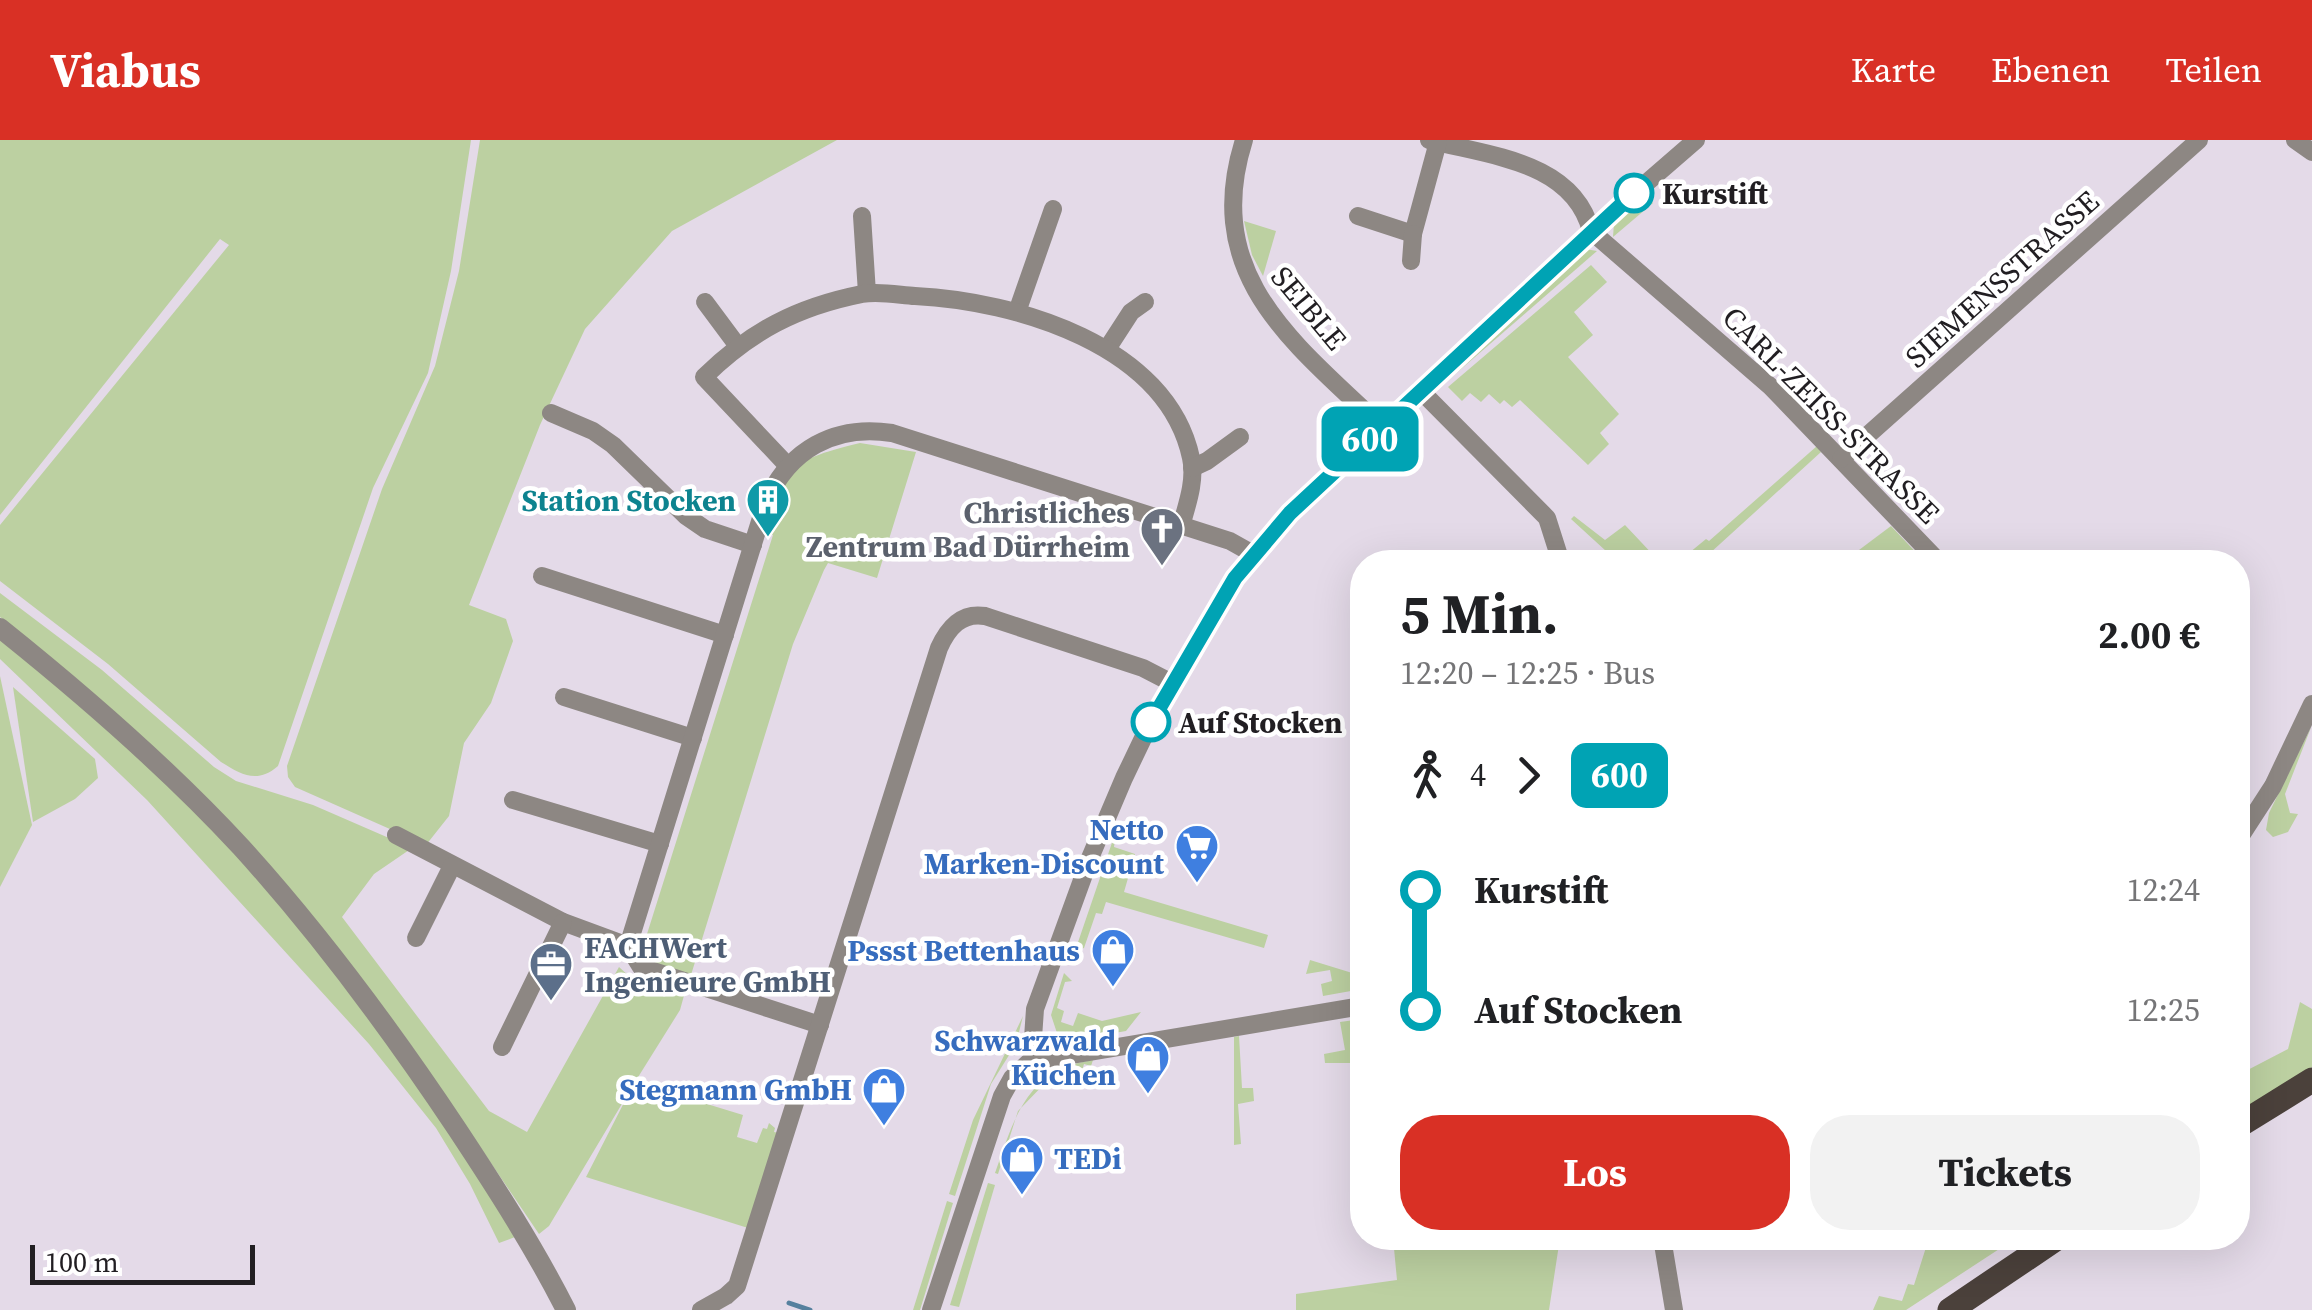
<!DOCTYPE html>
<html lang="de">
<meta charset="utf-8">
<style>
:root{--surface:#fff;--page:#f2f2f2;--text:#202124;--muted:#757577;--accent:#d93025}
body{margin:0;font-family:"Source Serif 4",serif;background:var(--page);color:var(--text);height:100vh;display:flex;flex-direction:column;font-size:38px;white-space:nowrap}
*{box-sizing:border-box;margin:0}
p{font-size:32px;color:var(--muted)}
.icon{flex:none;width:55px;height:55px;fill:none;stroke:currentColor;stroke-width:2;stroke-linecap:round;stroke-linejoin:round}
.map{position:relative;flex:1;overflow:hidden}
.drawer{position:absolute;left:1350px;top:410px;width:900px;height:700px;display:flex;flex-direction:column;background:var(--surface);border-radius:40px;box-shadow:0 10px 40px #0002}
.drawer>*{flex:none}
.badge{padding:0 20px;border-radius:15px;font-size:35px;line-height:65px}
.scale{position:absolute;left:30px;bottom:25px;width:225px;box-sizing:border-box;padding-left:10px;border:5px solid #211e22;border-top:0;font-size:28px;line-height:35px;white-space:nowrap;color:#211e22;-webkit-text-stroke:8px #fff;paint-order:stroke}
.map>.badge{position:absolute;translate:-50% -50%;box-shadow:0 0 0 5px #fff}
.legs{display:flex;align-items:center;gap:15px;height:110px;padding:0 50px;font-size:32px}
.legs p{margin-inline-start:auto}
.overview{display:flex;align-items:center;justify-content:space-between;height:170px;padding:0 50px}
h1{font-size:55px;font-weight:700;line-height:75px}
.button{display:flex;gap:20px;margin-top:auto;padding:20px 50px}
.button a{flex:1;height:115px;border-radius:40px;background:var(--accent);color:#fff;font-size:40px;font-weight:700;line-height:115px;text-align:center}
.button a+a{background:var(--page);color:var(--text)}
ul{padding:0 50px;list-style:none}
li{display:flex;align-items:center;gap:35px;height:120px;font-size:38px}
li i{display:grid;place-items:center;width:15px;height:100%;margin:0 12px;background:currentColor}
li i::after{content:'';width:25px;height:25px;margin:-12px;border:8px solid;border-radius:50%;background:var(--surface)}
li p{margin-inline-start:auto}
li:first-child i{background:linear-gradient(#0000 50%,currentColor 0)}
li:last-child i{background:linear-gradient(currentColor 50%,#0000 0)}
header{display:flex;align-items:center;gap:60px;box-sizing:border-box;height:140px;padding:0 50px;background:var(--accent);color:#fff}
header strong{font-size:48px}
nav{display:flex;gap:55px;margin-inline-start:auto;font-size:35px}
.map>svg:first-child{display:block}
</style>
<header>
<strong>Viabus</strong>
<nav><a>Karte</a><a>Ebenen</a><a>Teilen</a></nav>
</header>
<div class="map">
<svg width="2312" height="1170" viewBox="0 0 2312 1170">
<rect width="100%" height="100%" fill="#e4dae8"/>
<!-- green -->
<g fill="#bcd0a1">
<path d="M0,0H471L451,131L428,233L373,348L278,626C257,644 242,635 221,622L108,524L0,441V385L229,105L220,99L0,375Z"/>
<polygon points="480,0 837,0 672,91 585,189 540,285 469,465 506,479 513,501 491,563 464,603 449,676 426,705 295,647 288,637 287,626 382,349 435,226 459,131"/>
<polygon points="1644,54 1653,63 1613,97 1614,83"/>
<polygon points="1244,81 1276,91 1263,136 1252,115"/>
<polygon points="1585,109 1597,111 1445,243 1470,209"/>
<polygon points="1591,125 1607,142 1574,172 1593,195 1568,217 1619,274 1600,293 1609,304 1588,325 1520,260 1512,267 1504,260 1500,264 1489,254 1481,262 1470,253 1462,261 1448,247"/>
<path d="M860,303L916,312L877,438L828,423L824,430L793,504L691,835L647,822L641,813L773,395L764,391C783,325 795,319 860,303Z"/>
<polygon points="1817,306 1821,312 1709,414 1715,422 1678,422 1706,399 1709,401"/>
<polygon points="1574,376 1605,400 1625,385 1657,419 1653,422 1618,422 1571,379"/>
<polygon points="1891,386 1925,422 1843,422"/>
<polygon points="0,453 102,530 214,627 236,641 313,665 412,708 374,734 342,777 489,971 527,992 619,827 630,837 685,852 680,870 635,942 743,975 737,997 757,1003 763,988 767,989 769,983 775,988 774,992 779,993 748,1088 586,1037 632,947 549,1086 539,1094 406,898 306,768 78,540 0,477"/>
<polygon points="0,497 81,560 249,721 407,915 515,1097 499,1103 470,1044 436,988 369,904 147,660 0,519"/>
<polygon points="0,536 32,685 0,747"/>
<polygon points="13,547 95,619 98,638 75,659 33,682"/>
<polygon points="2312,585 2285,654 2290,673 2298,674 2288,692 2273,697 2266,690 2269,673"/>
<polygon points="1116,691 1114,707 1135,714 1124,752 1268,795 1264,808 1106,762 1102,774 1096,773 1084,808 1075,811"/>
<polygon points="1310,820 1362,836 1362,849 1323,856 1321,844 1332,841 1330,830 1306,834"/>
<polygon points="1064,833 1072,841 1065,842 1057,868 1064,871 1061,882 1073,886 1078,873 1102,881 1141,872 1126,891 1074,900 1057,893 1051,875"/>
<polygon points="2300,862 2312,869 2312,927 2238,974 2238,935 2288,909"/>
<polygon points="1023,876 1016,904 991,944 955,1056 949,1054 973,980"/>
<polygon points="1362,879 1362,923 1325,923 1324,914 1345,910 1340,882"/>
<polygon points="1239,896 1242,948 1253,948 1254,961 1238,964 1241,1004 1234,1005 1234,897"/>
<path d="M1093,920L1091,926L1084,924L1078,945L1052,936L1018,971L998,1034L995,1033C1015,977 1026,930 1093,920Z"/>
<polygon points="988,1043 995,1045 959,1167 950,1165"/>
<polygon points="947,1061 953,1063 920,1170 913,1170"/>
<polygon points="1393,1098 1560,1098 1549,1170 1296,1170 1296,1154 1397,1140"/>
<polygon points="1929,1098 2016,1098 1906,1170 1873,1170 1879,1156 1902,1161 1908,1144 1914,1145"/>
</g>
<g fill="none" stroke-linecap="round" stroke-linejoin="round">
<!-- stream -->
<polyline stroke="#56809e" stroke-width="5" points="789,1163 810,1170"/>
<!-- minor -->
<g stroke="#8d8783" stroke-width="18">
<path d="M1244,0C1201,136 1294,203 1382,287"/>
<path d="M1429,0C1489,16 1573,21 1591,91L1771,247L1939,422"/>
<polyline points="2295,0 2312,12"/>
<polyline points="862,76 867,153"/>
<polyline points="1358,76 1413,94 1438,2"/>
<polyline points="1411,121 1413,94"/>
<polyline points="705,162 737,205"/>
<polyline points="1017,172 1053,69"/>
<polyline points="1107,209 1131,172 1145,162"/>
<polyline points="1420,250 1547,378 1561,422"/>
<polyline points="551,273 593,291 613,305 686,376 705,389 753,405"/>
<polyline points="1841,319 2199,0"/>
<path d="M787,325L704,237C751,191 797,167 862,154C879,151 899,155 915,156C1016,161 1167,205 1191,318C1196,340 1187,365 1181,386"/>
<polyline points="1192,328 1207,321 1240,297"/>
<polyline points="542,436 725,495"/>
<polyline points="564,557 693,598"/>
<polyline points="513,660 660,704"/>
<polyline points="396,695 563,782 628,806"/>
<polyline points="2238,700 2273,646 2312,564"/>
<polyline points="416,798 452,726"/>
<path d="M820,885L641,827L628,806L766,362C789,310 834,284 892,293L1230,401L1255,415"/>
<polyline points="502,907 563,782"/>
<polyline points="1038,918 1033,898 1035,869 1090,718 1124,638 1158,567 1235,438 1290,373 1591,91 1696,0"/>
<polyline points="1662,1098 1674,1170"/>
<path d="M701,1170L726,1156L737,1146L939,508C948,488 961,472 985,476L1143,528L1172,543"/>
<polyline points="931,1170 1002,956 1012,938 1029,922 1362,866"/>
</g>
<!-- tertiary -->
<path stroke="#8d8783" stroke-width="20" d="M0,488C85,556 167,627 241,707C320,794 391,890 457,989C496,1048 534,1107 566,1170"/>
<!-- primary -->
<g stroke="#4b413b" stroke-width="25">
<polyline points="2238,986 2312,940"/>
<polyline points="1950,1170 2057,1098"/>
</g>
</g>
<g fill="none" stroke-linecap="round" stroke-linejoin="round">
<defs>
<polyline id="line-1" points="1151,582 1235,438 1290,373 1634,53"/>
</defs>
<!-- line-1 casing -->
<use href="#line-1" stroke="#fff" stroke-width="22"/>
<!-- line-1 -->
<use href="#line-1" stroke="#00a3b4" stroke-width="15"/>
</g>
<!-- icons -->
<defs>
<symbol id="building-pin" viewBox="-11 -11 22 30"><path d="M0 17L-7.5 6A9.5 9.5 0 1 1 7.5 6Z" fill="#0f9aa8" stroke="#fff"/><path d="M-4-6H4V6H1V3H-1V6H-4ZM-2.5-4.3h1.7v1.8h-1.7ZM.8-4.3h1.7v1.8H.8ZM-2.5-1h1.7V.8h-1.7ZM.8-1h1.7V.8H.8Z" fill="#fff"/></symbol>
<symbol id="church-pin" viewBox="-11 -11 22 30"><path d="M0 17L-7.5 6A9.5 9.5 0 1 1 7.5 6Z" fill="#6b7280" stroke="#fff"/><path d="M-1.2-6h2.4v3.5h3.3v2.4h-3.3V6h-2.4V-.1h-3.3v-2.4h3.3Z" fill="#fff"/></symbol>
<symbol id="supermarket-pin" viewBox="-11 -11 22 30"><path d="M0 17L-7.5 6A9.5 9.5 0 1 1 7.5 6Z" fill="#3f7fe0" stroke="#fff"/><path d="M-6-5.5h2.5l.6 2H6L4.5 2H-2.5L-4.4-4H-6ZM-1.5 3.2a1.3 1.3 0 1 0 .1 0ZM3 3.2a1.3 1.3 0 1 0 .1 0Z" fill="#fff"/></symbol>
<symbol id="shop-pin" viewBox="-11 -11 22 30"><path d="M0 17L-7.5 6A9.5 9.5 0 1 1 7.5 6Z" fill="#3f7fe0" stroke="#fff"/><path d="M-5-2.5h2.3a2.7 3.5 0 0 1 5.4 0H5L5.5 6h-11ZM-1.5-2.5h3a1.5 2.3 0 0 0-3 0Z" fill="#fff"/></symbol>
<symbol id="office-pin" viewBox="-11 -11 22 30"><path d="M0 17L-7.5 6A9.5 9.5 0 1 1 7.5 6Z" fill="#5c6f8a" stroke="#fff"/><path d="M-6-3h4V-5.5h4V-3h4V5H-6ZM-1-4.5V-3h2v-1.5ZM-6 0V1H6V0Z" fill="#fff"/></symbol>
</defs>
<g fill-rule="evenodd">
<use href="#building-pin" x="743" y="335" width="50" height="68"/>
<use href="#church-pin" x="1137" y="364" width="50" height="68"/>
<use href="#supermarket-pin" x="1172" y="681" width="50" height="68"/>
<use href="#shop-pin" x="1088" y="785" width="50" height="68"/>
<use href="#office-pin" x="526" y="799" width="50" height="68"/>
<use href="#shop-pin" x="1123" y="892" width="50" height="68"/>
<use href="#shop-pin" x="859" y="924" width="50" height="68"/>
<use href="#shop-pin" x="997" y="993" width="50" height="68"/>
</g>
<!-- markers -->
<g fill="#fff" stroke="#00a3b4" stroke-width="5">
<circle cx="1634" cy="53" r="18"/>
<circle cx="1151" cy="582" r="18"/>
</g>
<g text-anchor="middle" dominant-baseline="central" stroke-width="9" stroke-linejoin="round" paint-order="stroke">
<!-- stop labels -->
<g font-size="30" font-weight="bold" fill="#211e22" stroke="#fff" text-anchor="start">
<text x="1662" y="53">Kurstift</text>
<text x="1178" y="582">Auf Stocken</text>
</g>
<!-- street labels -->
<g font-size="30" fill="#211e22" stroke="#fff">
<text transform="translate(2002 139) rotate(-42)">SIEMENSSTRASSE</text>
<text transform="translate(1309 168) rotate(50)">SEIBLE</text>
<text transform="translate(1831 275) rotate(45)">CARL-ZEISS-STRASSE</text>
</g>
<!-- culture labels -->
<g font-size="30" font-weight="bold" fill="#0d838f" stroke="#fff" text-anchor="end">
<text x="736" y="360">Station Stocken</text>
</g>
<!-- worship labels -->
<g font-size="30" font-weight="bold" fill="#5b616d" stroke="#fff" text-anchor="end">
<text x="1130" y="372">Christliches<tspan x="1130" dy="34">Zentrum Bad Dürrheim</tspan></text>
</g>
<!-- shop labels -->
<g font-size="30" font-weight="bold" fill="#366cbe" stroke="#fff" text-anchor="end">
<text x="1164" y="689">Netto<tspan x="1164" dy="34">Marken-Discount</tspan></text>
<text x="1080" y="810">Pssst Bettenhaus</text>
<text x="1116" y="900">Schwarzwald<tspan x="1116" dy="34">Küchen</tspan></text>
<text x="852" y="949">Stegmann GmbH</text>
<text x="1054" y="1018" text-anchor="start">TEDi</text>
</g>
<!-- service labels -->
<g font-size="30" font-weight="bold" fill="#4e5e75" stroke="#fff" text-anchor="start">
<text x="584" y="807">FACHWert<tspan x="584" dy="34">Ingenieure GmbH</tspan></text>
</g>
</g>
</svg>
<div class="scale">100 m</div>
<b class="badge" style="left:1370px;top:299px;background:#00a3b4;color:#fff">600</b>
<section class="drawer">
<div class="overview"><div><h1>5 Min.</h1><p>12:20 – 12:25 · Bus</p></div><b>2.00 €</b></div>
<div class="legs"><svg class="icon" aria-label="walk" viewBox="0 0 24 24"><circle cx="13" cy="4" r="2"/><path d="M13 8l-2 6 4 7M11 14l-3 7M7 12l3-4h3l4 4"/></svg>4<svg class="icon" aria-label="forward" viewBox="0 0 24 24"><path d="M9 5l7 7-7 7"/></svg><b class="badge" style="background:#00a3b4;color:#fff">600</b></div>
<ul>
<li><i style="color:#00a3b4"></i><b>Kurstift</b><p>12:24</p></li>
<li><i style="color:#00a3b4"></i><b>Auf Stocken</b><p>12:25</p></li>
</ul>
<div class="button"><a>Los</a><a>Tickets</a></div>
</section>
</div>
